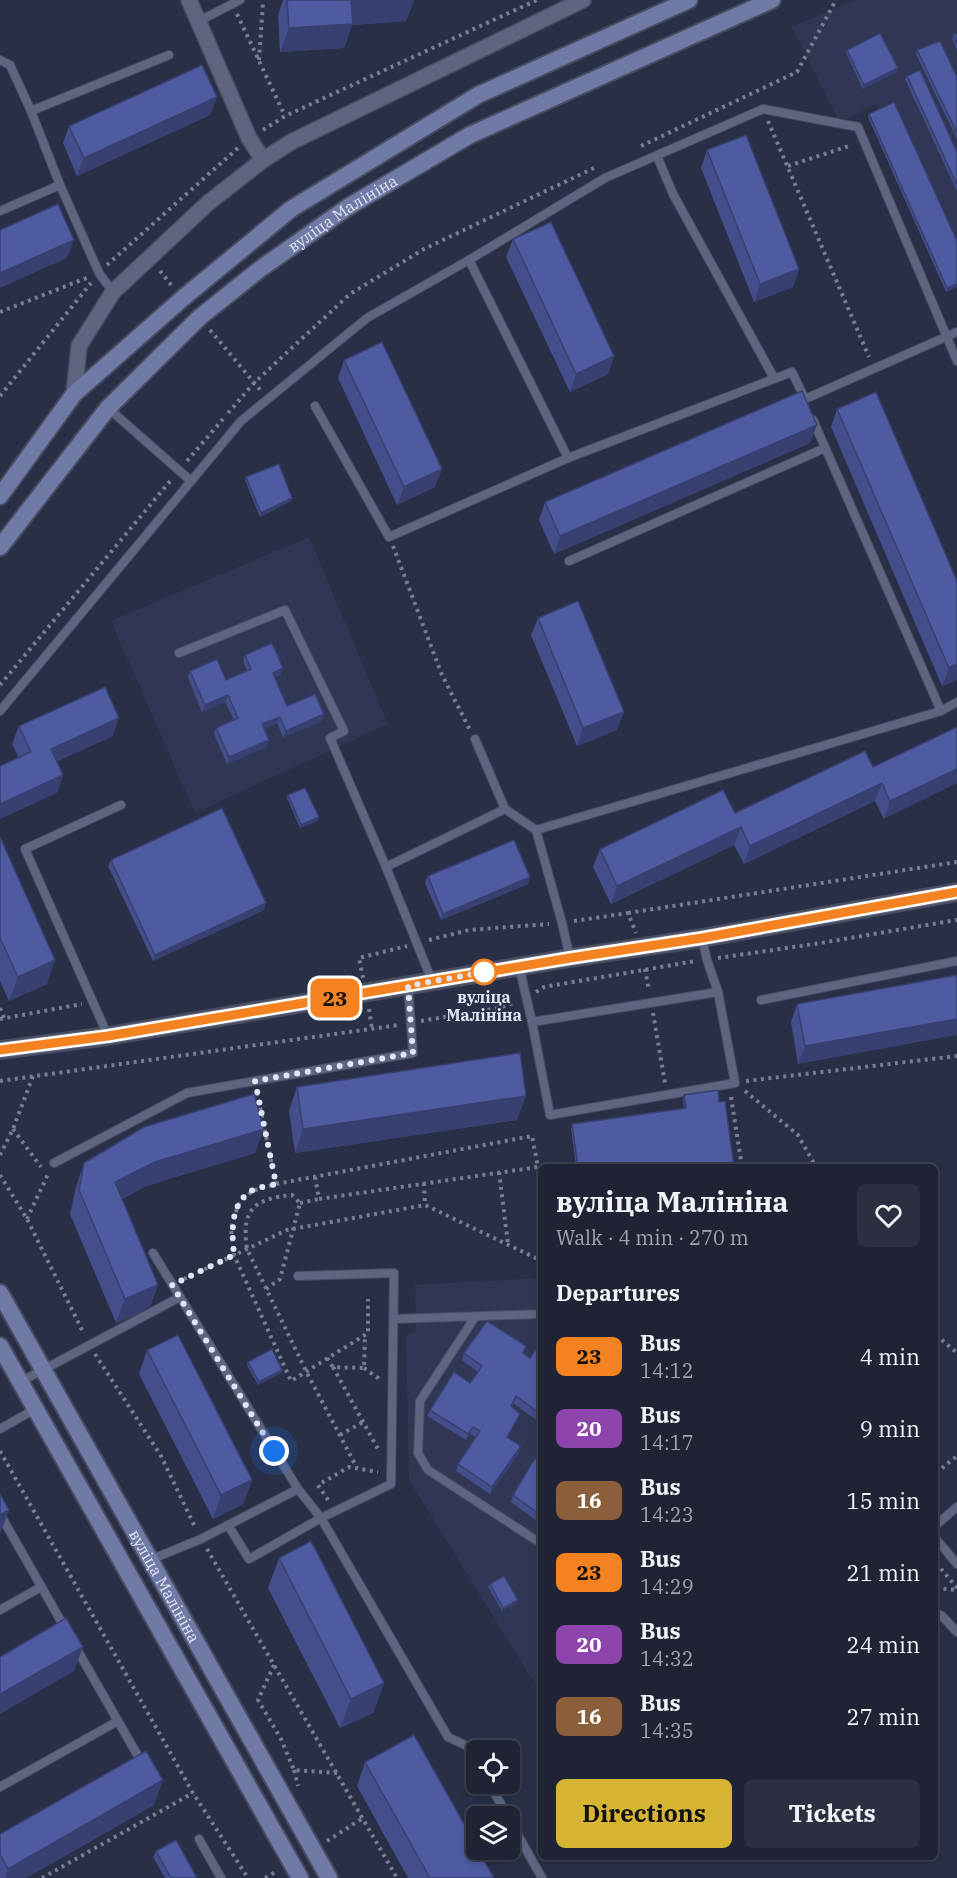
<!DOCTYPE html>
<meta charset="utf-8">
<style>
:root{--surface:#1f2334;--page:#2c2f40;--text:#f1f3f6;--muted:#a1a4ac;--line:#3c404f;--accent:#d6b534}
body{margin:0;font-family:"IBM Plex Serif",serif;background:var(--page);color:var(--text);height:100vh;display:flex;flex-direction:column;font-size:22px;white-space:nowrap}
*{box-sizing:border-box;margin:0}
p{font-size:20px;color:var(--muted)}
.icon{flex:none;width:33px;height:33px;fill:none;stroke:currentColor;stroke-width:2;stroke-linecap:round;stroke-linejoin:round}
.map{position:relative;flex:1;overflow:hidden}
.drawer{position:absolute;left:538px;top:1164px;width:400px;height:696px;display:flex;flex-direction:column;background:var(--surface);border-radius:9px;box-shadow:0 3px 9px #0003,0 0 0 2px var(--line)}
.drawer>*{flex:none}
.badge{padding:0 12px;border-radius:9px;font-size:21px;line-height:39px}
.tools{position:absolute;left:466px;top:1740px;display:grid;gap:12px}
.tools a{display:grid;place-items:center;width:54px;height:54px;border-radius:9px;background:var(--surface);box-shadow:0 3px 9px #0003,0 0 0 2px var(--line);font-size:30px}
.you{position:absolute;width:30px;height:30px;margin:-15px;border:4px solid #fff;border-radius:50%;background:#1a73e8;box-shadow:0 0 0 9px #1a73e833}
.map>.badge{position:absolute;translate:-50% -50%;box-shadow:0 0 0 3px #fff}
h2{padding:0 18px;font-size:22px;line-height:54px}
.round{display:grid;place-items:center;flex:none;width:63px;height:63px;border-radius:9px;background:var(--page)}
.headline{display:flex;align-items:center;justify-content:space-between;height:102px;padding:0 18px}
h1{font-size:28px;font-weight:700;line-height:45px}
.primary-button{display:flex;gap:12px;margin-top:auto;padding:12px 18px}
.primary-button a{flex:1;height:69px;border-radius:9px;background:var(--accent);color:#111;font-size:24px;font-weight:700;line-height:69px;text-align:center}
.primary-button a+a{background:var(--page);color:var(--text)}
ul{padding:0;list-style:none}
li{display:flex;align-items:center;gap:18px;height:72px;padding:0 18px}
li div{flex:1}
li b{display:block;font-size:22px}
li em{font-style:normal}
li .badge{min-width:66px;font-weight:700;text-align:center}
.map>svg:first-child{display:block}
</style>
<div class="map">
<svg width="957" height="1878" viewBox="0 0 957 1878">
<rect width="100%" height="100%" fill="#292f46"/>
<!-- built -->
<g fill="#303755">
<polygon points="854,0 957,0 957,288 876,104 840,123 792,27"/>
<polygon points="309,537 388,724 195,813 111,621"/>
<polygon points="541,1278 541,1694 409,1480 406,1335 416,1331 415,1285"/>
</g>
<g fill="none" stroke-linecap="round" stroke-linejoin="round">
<defs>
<g id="service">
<polyline points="199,21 240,0"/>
<polyline points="0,60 10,65 31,111"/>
<polyline points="657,156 673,194 774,378"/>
<polyline points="0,211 60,185"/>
<polyline points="469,260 568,458"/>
<polyline points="113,292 99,273 60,185 31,111 169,55"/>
<polyline points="315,406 389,537 568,458 792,372 805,399 957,332"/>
<polyline points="108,408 191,481"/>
<polyline points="813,420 941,711"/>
<polyline points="569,561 825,448"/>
<polyline points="179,653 285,610 344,731 330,738 386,867 432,981"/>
<polyline points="0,711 241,421 367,318 469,260 605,178 763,109 858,127 957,361"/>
<polyline points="475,739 505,809 536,830 562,923 570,958"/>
<polyline points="536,830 941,711 957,702"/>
<polyline points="386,867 505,809"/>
<polyline points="519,966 532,1022 550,1115 735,1083 718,992 707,960 702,938"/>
<polyline points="761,1000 957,961"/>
<polyline points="532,1022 718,992"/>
<polyline points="108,1036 25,849 121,805"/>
<polyline points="54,1163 187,1093 413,1053 408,985"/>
<polyline points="153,1253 298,1489 321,1518 448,1737 467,1746 477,1763"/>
<polyline points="475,1317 420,1401 418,1453 428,1470 542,1544"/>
<polyline points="394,1319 542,1314"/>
<polyline points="20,1382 180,1297"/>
<polyline points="0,1429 35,1409"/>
<polyline points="0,1514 66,1630"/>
<polyline points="228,1525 249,1559 321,1518 391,1484 394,1273 298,1276"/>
<polyline points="936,1525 957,1507"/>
<polyline points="936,1539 957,1564"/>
<polyline points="150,1560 201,1539 298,1489"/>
<polyline points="0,1610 41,1587"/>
<polyline points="941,1615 957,1632"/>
<polyline points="75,1646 142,1763"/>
<polyline points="489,1784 508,1816"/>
<polyline points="0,1787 118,1721"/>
<polyline points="510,1821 542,1878"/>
<polyline points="199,1839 221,1878"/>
</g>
<g id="minor">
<polyline points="263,160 291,142 583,0"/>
<polyline points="74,394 79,346 113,292 208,203 263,160 249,138 189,0"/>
</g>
<polyline id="tertiary" points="0,1050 108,1036 570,958 702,938 957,892"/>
<g id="secondary">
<polyline points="0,496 74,394 183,298 291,209 478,95 689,0"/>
<path id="s1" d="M0,547L108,408L200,317L260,269L348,207L470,135L772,0"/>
<path id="s2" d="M0,1293L329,1878"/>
<polyline points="0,1346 300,1878"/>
</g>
</defs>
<!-- service casing -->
<use href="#service" stroke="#484c60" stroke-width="10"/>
<!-- minor casing -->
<use href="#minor" stroke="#484c60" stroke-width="18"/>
<!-- tertiary casing -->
<use href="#tertiary" stroke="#484c60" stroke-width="20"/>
<!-- secondary casing -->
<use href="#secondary" stroke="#484c60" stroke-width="20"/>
<!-- path -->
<g stroke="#787d91" stroke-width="4" stroke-dasharray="3 4.5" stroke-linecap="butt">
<polyline points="237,14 285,116"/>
<polyline points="259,60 263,3"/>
<polyline points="768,121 869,357"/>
<polyline points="263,130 285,116 537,0"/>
<polyline points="641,146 797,72 836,0"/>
<polyline points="788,166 852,145"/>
<polyline points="107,265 238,148"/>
<polyline points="160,271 172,286"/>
<polyline points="0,312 89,277"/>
<polyline points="210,330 261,391"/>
<polyline points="0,396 91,283"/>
<polyline points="228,413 254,383 350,294 424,249 594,168"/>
<polyline points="187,461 223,419"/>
<polyline points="393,546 442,675 470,730"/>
<polyline points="0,685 171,480"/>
<polyline points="628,913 957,862"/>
<polyline points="574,921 628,913 636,933"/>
<polyline points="429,940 469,930 549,924"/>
<polyline points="718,958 821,943 957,920"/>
<polyline points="645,969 649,991"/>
<polyline points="363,978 359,958 407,946"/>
<polyline points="536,992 544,987 696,961"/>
<polyline points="0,1008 4,1018"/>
<polyline points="369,1009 372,1029"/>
<polyline points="653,1013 665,1083"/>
<polyline points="0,1019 82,1004"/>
<polyline points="421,1021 499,1008 516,1002"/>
<polyline points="0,1081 399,1025"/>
<polyline points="746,1081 957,1056"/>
<polyline points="745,1091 798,1135 816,1167"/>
<polyline points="257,1093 276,1184"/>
<polyline points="731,1097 742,1167"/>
<polyline points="13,1129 41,1167"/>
<polyline points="0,1155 13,1129 33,1076"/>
<polyline points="499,1172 508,1244"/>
<polyline points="0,1175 27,1219 84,1334"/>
<polyline points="315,1177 319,1199 538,1167 532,1136 276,1184 252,1191 238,1205 231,1229 234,1255 291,1381 368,1333 368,1299"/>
<polyline points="424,1183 425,1205"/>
<polyline points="300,1203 319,1199"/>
<polyline points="27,1219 49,1172"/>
<polyline points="184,1279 287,1230 425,1205 542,1261"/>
<path d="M266,1289L280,1279L300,1203L292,1195C254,1199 241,1209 247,1249L306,1371L357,1468"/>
<polyline points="936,1335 957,1353"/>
<polyline points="95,1354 161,1456 196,1529"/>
<polyline points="327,1358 333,1367 364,1368 365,1335"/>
<polyline points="333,1367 379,1451"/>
<polyline points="364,1368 378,1378 379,1381"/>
<polyline points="340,1435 363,1422"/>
<polyline points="0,1451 193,1793 248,1878"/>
<polyline points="936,1473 957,1456"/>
<polyline points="328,1500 318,1485 349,1467 378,1472"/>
<polyline points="207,1549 397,1878"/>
<polyline points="936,1563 957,1588"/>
<polyline points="936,1588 957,1590"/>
<polyline points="274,1665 258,1700 281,1739 294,1770 337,1773"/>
<polyline points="294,1770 298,1786"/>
<polyline points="327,1841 363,1818"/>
<polyline points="42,1878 193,1793"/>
<polyline points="265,1878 277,1871"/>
</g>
<!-- service -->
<use href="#service" stroke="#5e6580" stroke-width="8"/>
<!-- minor -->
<use href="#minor" stroke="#5e6580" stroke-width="15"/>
<!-- tertiary -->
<use href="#tertiary" stroke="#5e6580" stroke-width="16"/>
<!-- secondary -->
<use href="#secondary" stroke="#6f7aa6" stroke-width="16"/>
</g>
<!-- wall -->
<g fill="#434e8a">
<polygon points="283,0 414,0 406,21 352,25 344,48 280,52 278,15"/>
<polygon points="957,34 957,50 952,39 953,35"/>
<polygon points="847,50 898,68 897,72 863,89 846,53"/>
<polygon points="917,50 957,77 957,139 916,54"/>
<polygon points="907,76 957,152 957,191 905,79"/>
<polygon points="217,97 210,115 77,176 63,143 69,126"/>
<polygon points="869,114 957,287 946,292 868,117"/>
<polygon points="707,150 799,269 793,287 754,302 701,168"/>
<polygon points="513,239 614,356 608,374 570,392 506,257"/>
<polygon points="344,360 442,469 435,487 397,505 338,378"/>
<polygon points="837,409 957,581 957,680 942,686 831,427"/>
<polygon points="810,443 554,554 539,520 545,502"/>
<polygon points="246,477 292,498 291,501 260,517 245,480"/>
<polygon points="538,618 617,730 577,746 531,635"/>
<polygon points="245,655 281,675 275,677 287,706 322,721 283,737 277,723 264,729 267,747 227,764 214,734 216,728 234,720 225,702 202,712 188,678 190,671 226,680 247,671 243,661"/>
<polygon points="19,726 113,736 57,761 63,775 57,793 19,758 12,744"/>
<polygon points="957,727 884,819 875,801 744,864 734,845 611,904 593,867 600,849 735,813 873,767"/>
<polygon points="288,795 319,817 317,821 300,828 287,798"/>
<polygon points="0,837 47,984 9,1001 0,981"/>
<polygon points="111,860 264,910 153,961 108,866"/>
<polygon points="428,876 528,884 441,920 425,883"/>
<polygon points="957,975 798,1064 791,1022 797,1004"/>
<polygon points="297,1087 517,1120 295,1153 289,1111"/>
<polygon points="684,1095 719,1102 734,1167 576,1167 571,1128 572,1124 684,1108 683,1098"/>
<polygon points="255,1153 146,1186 122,1199 158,1285 149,1309 116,1323 70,1214 76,1187 84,1163"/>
<polygon points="542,1340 542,1434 535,1429 539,1422 513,1403 512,1407 520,1414 517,1420 508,1437 519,1453 490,1494 456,1471 458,1464 476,1437 470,1434 466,1440 427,1416 430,1410 470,1383 478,1372 462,1360 464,1353 523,1354 530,1358"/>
<polygon points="147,1350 252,1480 243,1504 213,1519 139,1374"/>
<polygon points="248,1362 282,1370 281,1373 258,1385 247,1365"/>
<polygon points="542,1463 542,1525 511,1502 513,1495"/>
<polygon points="279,1558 384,1683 373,1713 340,1728 268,1588"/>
<polygon points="490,1584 518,1600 516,1603 502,1611 488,1587"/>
<polygon points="365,1762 494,1878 408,1878 357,1786"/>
<polygon points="154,1805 26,1878 0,1878 0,1834"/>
<polygon points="156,1851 197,1878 165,1878 153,1857"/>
</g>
<!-- shaded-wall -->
<g fill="#374070">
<polygon points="371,0 414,0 406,21 352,25 344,48 280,52 289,28 351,1"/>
<polygon points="898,68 897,72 863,89 864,85"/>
<polygon points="217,97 210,115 77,176 84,158"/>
<polygon points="74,240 67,258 0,288 0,273"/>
<polygon points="799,269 793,287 754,302 760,284"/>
<polygon points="957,284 957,287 946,292 947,288"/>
<polygon points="614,356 608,374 570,392 576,374"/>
<polygon points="817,425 810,443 554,554 560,536"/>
<polygon points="442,469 435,487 397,505 404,487"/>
<polygon points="292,498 291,501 260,517 261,513"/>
<polygon points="957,664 957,680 942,686 949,668"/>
<polygon points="283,668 281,675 270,679 273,673"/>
<polygon points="228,695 225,702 202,712 205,705"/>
<polygon points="624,712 617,730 577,746 583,728"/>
<polygon points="324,714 322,721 283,737 286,731"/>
<polygon points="280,717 277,723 260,731 262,724"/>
<polygon points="119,718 113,736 45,767 51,749"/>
<polygon points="269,740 267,747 227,764 229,757"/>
<polygon points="957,769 957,783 884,819 890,801"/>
<polygon points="63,775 57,793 0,819 0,804"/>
<polygon points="882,783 875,801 744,864 750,846"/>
<polygon points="319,817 317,821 300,828 301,825"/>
<polygon points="741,827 734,845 611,904 617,886"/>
<polygon points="530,877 528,884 441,920 443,914"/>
<polygon points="266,903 264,910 153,961 155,955"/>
<polygon points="55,960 47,984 9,1001 18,977"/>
<polygon points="957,1019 957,1035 798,1064 805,1046"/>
<polygon points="526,1096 517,1120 295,1153 303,1129"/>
<polygon points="264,1129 255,1153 146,1186 106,1206 115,1182 155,1162"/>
<polygon points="158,1285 149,1309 116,1323 125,1299"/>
<polygon points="282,1370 281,1373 258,1385 259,1382"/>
<polygon points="473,1427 470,1434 466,1440 468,1434"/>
<polygon points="521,1446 519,1453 490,1494 492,1487"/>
<polygon points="252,1480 243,1504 213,1519 221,1495"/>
<polygon points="9,1510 0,1534 0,1515"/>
<polygon points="518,1600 516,1603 502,1611 503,1608"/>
<polygon points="83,1647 74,1671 0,1714 0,1694"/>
<polygon points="384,1683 373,1713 340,1728 351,1699"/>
<polygon points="163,1780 154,1805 26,1878 5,1878 8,1869"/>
</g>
<!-- building -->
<g fill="#4e5ba0" stroke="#374070" stroke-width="1.5">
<polygon points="287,0 371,0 351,1 353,24 289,28"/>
<polygon points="880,33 898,68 864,85 847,50"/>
<polygon points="957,34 957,44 953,35"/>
<polygon points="940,41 957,77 957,133 917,50"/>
<polygon points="202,65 217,97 84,158 69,126"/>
<polygon points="920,70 957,152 957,185 907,76"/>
<polygon points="894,102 957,241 957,284 947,288 869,114"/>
<polygon points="746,135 799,269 760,284 707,150"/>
<polygon points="58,204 74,240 0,273 0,230"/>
<polygon points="551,222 614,356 576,374 513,239"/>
<polygon points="382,342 442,469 404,487 344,360"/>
<polygon points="802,391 817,425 560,536 545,502"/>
<polygon points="876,392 957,581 957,664 949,668 837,409"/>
<polygon points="279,464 292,498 261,513 246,477"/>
<polygon points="578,601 624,712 583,728 538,618"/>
<polygon points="272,643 283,668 273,673 287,706 315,694 324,714 286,731 280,717 262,724 269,740 229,757 216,728 238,718 228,695 205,705 190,671 217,659 226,680 251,669 245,655"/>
<polygon points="105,687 119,718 51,749 63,775 0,804 0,766 31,752 19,726"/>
<polygon points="957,727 957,769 890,801 882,783 750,846 741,827 617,886 600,849 723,790 735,813 865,751 873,767"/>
<polygon points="305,788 319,817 301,825 288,795"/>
<polygon points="222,808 266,903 155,955 111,860"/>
<polygon points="0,837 55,960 18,977 0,938"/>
<polygon points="514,840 530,877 443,914 428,876"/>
<polygon points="957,975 957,1019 805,1046 797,1004"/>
<polygon points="520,1053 526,1096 303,1129 297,1087"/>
<polygon points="718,1090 719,1102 725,1101 734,1167 578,1167 572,1124 686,1108 684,1095"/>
<polygon points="254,1094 264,1129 155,1162 115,1182 158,1285 125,1299 79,1190 84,1163 144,1127"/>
<polygon points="487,1321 526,1346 523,1353 530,1358 542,1340 542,1415 516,1396 511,1406 520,1414 507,1437 521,1446 492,1487 458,1464 480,1431 473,1427 468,1434 430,1410 454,1372 470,1383 482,1366 464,1353"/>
<polygon points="178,1335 252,1480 221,1495 147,1350"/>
<polygon points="272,1349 282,1370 259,1382 248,1362"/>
<polygon points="542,1418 542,1425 538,1423"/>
<polygon points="535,1458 542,1463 542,1516 513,1495"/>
<polygon points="0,1494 9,1510 0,1515"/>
<polygon points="311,1541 384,1683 351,1699 279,1558"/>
<polygon points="504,1576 518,1600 503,1608 490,1584"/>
<polygon points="66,1618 83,1647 0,1694 0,1657"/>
<polygon points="414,1735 477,1847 477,1850 478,1850 494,1878 430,1878 365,1762"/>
<polygon points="146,1751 163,1780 8,1869 0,1854 0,1834"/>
<polygon points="176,1840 197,1878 171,1878 156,1851"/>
</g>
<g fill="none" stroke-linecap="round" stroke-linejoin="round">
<defs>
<polyline id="line" points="0,1050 108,1036 570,958 702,938 957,892"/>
</defs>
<!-- line casing -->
<use href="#line" stroke="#fff" stroke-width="14"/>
<!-- line -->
<use href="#line" stroke="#f58220" stroke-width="9"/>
<!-- walk -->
<path stroke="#e1e5f5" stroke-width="6" stroke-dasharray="0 10.8" d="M274,1451L172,1285L234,1255C232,1233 229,1203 253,1190C259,1187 269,1186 276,1184L255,1081L413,1053L408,986L484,972"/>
</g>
<!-- markers -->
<circle fill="#fff" stroke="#f58220" stroke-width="3" cx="484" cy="972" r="12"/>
<g text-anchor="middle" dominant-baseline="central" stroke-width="4.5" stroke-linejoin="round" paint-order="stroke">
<!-- street labels -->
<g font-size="16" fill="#e1e5f5" stroke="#292f46">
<text stroke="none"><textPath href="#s1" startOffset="482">вуліца Малініна</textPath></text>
<text stroke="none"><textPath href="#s2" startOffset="336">вуліца Малініна</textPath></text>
</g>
<!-- stop labels -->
<g font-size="16" font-weight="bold" fill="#e1e5f5" stroke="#292f46">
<text x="484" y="997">вуліца<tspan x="484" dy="18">Малініна</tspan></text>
</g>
</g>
</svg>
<div class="tools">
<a><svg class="icon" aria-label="locate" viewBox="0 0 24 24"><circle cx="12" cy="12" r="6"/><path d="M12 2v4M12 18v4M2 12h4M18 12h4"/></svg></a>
<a><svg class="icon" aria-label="layers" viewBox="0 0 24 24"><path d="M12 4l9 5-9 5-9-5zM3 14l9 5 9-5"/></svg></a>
</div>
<div class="you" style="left:274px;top:1451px"></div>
<b class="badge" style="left:335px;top:998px;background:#f58220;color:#111">23</b>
<section class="drawer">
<div class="headline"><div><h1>вуліца Малініна</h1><p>Walk · 4 min · 270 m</p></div><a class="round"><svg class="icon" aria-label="heart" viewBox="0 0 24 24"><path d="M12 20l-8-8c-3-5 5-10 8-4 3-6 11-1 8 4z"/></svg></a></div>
<h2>Departures</h2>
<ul>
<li><span class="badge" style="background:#f58220;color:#111">23</span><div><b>Bus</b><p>14:12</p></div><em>4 min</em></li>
<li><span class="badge" style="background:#8e44ad;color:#fff">20</span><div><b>Bus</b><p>14:17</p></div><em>9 min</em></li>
<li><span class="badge" style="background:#8b5e3c;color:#fff">16</span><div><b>Bus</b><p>14:23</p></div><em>15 min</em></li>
<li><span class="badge" style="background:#f58220;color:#111">23</span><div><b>Bus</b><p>14:29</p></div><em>21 min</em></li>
<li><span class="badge" style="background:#8e44ad;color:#fff">20</span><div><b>Bus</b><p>14:32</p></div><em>24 min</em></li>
<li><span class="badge" style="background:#8b5e3c;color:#fff">16</span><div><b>Bus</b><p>14:35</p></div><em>27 min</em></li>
</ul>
<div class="primary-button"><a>Directions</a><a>Tickets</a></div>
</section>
</div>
